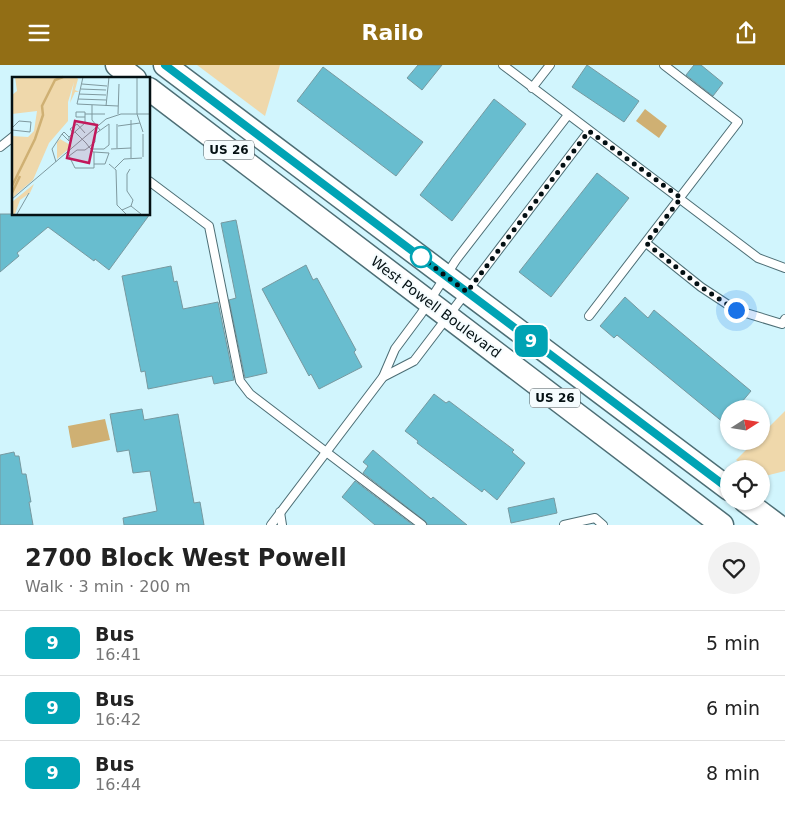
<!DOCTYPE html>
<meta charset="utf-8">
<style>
:root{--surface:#fff;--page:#f2f2f2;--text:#222;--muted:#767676;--line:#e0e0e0;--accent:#926e15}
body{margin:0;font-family:"DejaVu Sans",sans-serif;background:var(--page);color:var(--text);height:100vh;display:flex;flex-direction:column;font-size:19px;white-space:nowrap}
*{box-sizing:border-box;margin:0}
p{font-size:16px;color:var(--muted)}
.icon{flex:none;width:28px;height:28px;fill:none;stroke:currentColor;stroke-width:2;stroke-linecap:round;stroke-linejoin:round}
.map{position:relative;height:460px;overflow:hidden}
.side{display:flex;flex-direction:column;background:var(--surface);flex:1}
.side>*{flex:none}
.badge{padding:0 10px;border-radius:8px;font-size:18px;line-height:32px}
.needle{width:32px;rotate:78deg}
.buttons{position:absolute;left:720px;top:335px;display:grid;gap:10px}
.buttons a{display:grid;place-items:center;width:50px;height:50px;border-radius:50%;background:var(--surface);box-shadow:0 1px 4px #0004;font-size:25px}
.you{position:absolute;width:25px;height:25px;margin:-12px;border:4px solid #fff;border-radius:50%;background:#1a73e8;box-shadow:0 0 0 8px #1a73e833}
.map>.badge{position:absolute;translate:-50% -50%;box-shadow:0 0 0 2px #fff}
.round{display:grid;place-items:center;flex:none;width:52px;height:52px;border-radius:26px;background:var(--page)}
.headline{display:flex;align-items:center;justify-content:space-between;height:85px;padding:0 25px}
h1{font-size:24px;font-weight:600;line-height:38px}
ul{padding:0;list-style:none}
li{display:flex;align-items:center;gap:15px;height:65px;padding:0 25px;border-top:1px solid var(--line)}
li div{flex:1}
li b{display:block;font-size:19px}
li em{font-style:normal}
li .badge{min-width:55px;font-weight:700;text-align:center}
header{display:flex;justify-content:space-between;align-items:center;height:65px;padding:0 25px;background:var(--accent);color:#fff;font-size:22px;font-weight:600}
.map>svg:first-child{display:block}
</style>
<header><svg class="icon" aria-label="menu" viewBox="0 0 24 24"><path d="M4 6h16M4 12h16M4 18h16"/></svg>Railo<svg class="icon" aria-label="share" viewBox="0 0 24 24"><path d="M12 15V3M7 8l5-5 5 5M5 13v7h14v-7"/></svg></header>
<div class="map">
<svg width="785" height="460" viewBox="0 0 785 460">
<rect width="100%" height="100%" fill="#d1f5fd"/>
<!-- green -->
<g fill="#efd8ab">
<polygon points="197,0 280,0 265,51"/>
<polygon points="785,346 785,406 761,412 761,404 748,404 736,395 755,376 761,376 761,370"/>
</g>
<!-- water -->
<g fill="#cfb073">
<polygon points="645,44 667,61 659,73 636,56"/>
<polygon points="105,354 110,375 72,383 68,361"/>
</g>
<!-- building -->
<g fill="#68bdcf" stroke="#7799a0">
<polygon points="418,0 442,0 422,25 407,13"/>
<polygon points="587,0 639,36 624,57 572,22"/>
<polygon points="694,0 701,0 723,18 713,31 686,10"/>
<polygon points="323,2 423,77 396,111 297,36"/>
<polygon points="494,34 526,59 452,156 420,130"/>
<polygon points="597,108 629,133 551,232 519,207"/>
<polygon points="0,149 150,149 109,205 95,194 94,196 48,162 17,188 19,191 0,207"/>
<polygon points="236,155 267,308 245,313 229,235 236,233 221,158"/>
<polygon points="306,200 313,215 317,213 356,285 354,287 362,302 319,324 311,309 309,311 262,224"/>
<polygon points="171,201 174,217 177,216 183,244 218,237 234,315 214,319 212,311 148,324 145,306 141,307 122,211"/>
<polygon points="625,232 648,253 654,245 751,326 736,344 729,344 729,352 724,358 617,270 614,273 600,261"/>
<polygon points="434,329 446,338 449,336 514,385 512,387 525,398 497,435 484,424 482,427 417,378 418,376 405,366"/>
<polygon points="142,344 144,355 178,349 194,438 200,437 204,460 124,460 123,453 157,446 150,406 133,408 129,385 117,387 110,349"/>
<polygon points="373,385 431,434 433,432 467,460 428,460 425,456 363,408 368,401 363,397"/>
<polygon points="14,387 15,391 19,391 22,409 26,409 31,437 29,437 33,460 0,460 0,390"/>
<polygon points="355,416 413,460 375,460 342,432"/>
<polygon points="554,433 557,448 511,458 508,443"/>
</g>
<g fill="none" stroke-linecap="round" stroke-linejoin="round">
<defs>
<g id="service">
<polyline points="503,0 758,193 785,203"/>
<polyline points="532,23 550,0"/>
<polyline points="0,82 14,71"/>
<polyline points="149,116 209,161 240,316 250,329 422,460"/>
<polyline points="646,178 701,222 736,245 782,259 785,254"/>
<polyline points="589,251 738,57 664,0"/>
<polyline points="383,312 414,296 589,66"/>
<polyline points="280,447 282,460"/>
<polyline points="271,460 383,312 395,284 421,249 456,195 568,50"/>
<polyline points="564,460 595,453 603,460"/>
</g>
<g id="primary">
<polyline points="117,0 135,14"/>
<polyline points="165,0 729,424"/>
<polyline points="149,24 722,460"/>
<polyline points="745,436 777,460"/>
</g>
</defs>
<!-- service casing -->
<use href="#service" stroke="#4d6e75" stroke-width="10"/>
<!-- primary casing -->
<use href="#primary" stroke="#4d6e75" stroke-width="25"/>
<!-- service -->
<use href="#service" stroke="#fff" stroke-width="8"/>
<!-- primary -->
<use href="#primary" stroke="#fff" stroke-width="22"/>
</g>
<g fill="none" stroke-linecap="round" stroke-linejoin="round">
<defs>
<polyline id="line" points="165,0 729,424"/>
</defs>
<!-- line casing -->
<use href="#line" stroke="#fff" stroke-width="11"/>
<!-- line -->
<use href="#line" stroke="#00a3b4" stroke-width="8"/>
<!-- walk -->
<polyline stroke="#041013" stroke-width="5" stroke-dasharray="0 9" points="421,192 414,187 467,227 589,66 681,133 646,178 701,222 736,245"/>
</g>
<!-- markers -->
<circle fill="#fff" stroke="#00a3b4" stroke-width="2.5" cx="421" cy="192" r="10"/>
<g text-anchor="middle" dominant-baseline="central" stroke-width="4" stroke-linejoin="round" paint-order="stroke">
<!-- shield labels -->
<g fill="#f5fcfe" stroke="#4c575a" stroke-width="1">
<rect x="204" y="75.5" width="50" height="19" rx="4"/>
<rect x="530" y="323.5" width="50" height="19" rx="4"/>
</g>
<g font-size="12" font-weight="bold" fill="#041013">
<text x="229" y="85">US 26</text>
<text x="555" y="333">US 26</text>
</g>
<!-- street labels -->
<g font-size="14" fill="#041013" stroke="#f5fcfe">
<text transform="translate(436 242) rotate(37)">West Powell Boulevard</text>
</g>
</g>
<!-- overview -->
<g transform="translate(12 12)">
<rect width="138" height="138" fill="#d1f5fd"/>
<path d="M3,0H64L66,2L63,13L67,15H63L58,26L62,5L56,25V44L37,66L21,103L0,121V59L16,60L22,54L25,34L0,37V18L5,14ZM48,62L60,69L45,82V65ZM22,107L18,116L8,123L3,137H0V125Z" fill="#efd8ab"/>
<path fill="none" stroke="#cfb073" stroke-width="2.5" d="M0,109L23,62L31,38L30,29L43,3L51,0M0,116L8,99"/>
<path fill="none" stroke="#7f999f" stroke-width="1" d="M71,0L65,27L106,29M125,0V37M70,7L95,9M69,12L94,13M67,17L94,18M66,22L94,23M80,28V43L88,53M94,29L97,0M73,37H93M106,37L107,7M125,37L131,55M119,43V81M106,49L128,46M0,51L7,44L19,45L18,55L0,53M63,55L74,66L77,70L79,72L81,75H82V91H63L57,79L65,73H73L77,70L83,65V57L97,47V68L92,72H79M61,56L58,52L65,47L73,56M57,60V64L50,57L52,55L57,60L73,46V35H64V40H73M105,71V47M99,72L119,71M82,75L97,76L93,87H82M131,80V57M44,85L40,72L50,57M97,87L104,93L105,128L114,137M103,91L112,82L130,81M118,92L115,97V114L121,123L119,129M0,122L94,42L109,37H138M110,133L119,129L129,137M5,137L17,116"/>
<path fill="#c2185b" fill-opacity="0.15" stroke="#c2185b" stroke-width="2.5" d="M63,44L85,48L77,86L55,81Z"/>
<rect width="138" height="138" fill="none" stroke="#041013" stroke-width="2.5"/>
</g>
</svg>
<div class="buttons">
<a><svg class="needle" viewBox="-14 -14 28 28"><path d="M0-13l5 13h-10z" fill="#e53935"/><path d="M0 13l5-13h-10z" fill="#767676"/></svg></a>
<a><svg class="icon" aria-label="locate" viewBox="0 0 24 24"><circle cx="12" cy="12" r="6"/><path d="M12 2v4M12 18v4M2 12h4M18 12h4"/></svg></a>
</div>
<div class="you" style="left:736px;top:245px"></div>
<b class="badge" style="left:531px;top:276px;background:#00a3b4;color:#fff">9</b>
</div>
<section class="side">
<div class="headline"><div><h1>2700 Block West Powell</h1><p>Walk · 3 min · 200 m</p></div><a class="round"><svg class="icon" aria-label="heart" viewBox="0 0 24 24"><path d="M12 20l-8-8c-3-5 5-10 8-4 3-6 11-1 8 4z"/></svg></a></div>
<ul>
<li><span class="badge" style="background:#00a3b4;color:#fff">9</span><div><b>Bus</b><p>16:41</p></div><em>5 min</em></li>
<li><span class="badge" style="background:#00a3b4;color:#fff">9</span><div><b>Bus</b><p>16:42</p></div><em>6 min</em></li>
<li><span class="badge" style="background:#00a3b4;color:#fff">9</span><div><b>Bus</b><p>16:44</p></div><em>8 min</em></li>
</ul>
</section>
